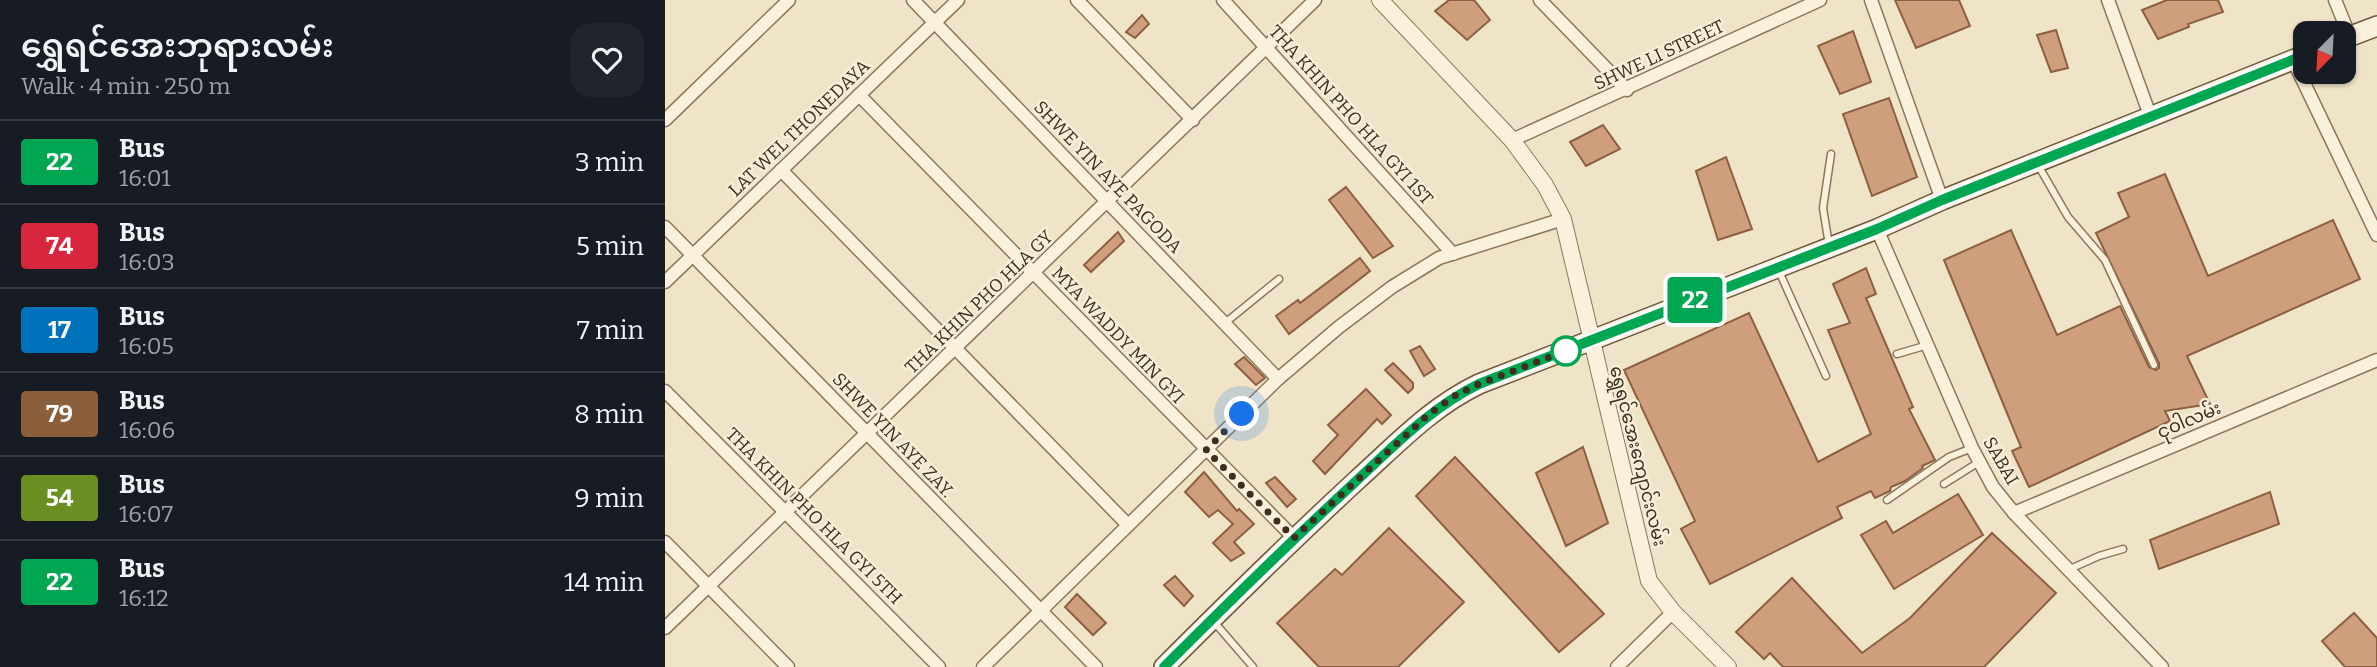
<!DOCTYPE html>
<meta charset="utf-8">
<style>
:root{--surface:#171b24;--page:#20242c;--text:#f1f3f6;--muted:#9ea1a6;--line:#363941}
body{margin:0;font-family:Bitter,"Noto Sans Myanmar",serif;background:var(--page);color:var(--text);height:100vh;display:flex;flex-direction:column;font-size:26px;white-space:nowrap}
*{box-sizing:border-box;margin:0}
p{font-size:23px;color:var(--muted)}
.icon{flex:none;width:38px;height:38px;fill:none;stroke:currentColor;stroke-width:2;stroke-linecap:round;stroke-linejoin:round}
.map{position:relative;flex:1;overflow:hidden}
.details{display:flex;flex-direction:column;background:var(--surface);width:665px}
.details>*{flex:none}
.badge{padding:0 14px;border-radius:5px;font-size:24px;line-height:46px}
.needle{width:46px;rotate:204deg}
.tools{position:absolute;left:1628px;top:21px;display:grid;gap:14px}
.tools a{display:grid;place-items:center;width:63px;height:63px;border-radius:14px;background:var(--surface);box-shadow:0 2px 5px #0004;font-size:35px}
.you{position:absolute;width:35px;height:35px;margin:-18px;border:5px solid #fff;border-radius:50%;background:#1a73e8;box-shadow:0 0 0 10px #1a73e833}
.map>.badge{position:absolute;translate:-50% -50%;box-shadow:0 0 0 4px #fff}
.round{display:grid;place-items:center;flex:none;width:74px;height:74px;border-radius:21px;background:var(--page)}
.head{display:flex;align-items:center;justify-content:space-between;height:119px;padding:0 21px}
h1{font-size:33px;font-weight:600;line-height:52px}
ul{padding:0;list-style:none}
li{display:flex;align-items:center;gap:21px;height:84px;padding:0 21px;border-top:2px solid var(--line)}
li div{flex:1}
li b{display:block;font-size:26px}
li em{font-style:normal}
li .badge{min-width:77px;font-weight:700;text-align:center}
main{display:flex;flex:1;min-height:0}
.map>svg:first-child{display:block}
</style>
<main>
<section class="details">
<div class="head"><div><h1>ရွှေရင်အေးဘုရားလမ်း</h1><p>Walk · 4 min · 250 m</p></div><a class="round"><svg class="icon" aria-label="heart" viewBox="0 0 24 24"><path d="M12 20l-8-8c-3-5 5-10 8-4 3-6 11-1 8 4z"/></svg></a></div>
<ul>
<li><span class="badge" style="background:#00a651;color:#fff">22</span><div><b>Bus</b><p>16:01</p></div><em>3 min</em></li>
<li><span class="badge" style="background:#d7263d;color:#fff">74</span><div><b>Bus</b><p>16:03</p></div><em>5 min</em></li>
<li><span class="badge" style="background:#0072bc;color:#fff">17</span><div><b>Bus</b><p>16:05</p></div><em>7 min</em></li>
<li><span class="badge" style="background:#8b5e3c;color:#fff">79</span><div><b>Bus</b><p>16:06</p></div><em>8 min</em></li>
<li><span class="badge" style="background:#6b8e23;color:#fff">54</span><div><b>Bus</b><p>16:07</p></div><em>9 min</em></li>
<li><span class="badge" style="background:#00a651;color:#fff">22</span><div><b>Bus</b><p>16:12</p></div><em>14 min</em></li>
</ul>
</section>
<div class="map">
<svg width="1712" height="667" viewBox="0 0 1712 667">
<rect width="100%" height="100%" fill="#f0e4c8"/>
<!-- building -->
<g fill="#cf9f7d" stroke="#8d5f41" stroke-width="2">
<polygon points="784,0 809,0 825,20 802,40 770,11"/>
<polygon points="1230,0 1294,0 1305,26 1251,48"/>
<polygon points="1502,0 1553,0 1558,12 1523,24 1524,27 1493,39 1477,10"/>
<polygon points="477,15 484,24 470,38 461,32"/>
<polygon points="1391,30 1403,68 1386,72 1372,35"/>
<polygon points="1188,31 1206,82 1175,94 1153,46"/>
<polygon points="1224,98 1252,177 1207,196 1178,114"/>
<polygon points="938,125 955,149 921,166 905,142"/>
<polygon points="1061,157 1087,229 1053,240 1031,171"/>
<polygon points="1500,174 1543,276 1668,220 1695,279 1522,356 1545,404 1500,411 1505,421 1364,487 1347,451 1356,447 1279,260 1346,230 1392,335 1455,306 1484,367 1491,370 1494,368 1494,363 1431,233 1464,217 1453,193"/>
<polygon points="681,187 728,246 708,258 664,200"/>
<polygon points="453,232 459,241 426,272 419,265"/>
<polygon points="695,258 705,271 624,334 611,316 633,300 635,303"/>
<polygon points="1201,268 1211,294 1201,298 1248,407 1244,409 1270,460 1257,466 1258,468 1240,481 1226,487 1225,491 1210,498 1206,491 1172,507 1177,518 1045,584 1016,529 1030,521 959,370 1084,313 1153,462 1206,434 1163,330 1185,323 1168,284"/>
<polygon points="755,346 770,369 759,376 745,351"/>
<polygon points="579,357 600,378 591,385 570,364"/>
<polygon points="728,363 748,383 748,388 743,393 720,370"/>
<polygon points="701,389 726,415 717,424 712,419 660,474 648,461 673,435 663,425"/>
<polygon points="918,447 943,523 901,546 871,473"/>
<polygon points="790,457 939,614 894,652 751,496"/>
<polygon points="539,472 572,511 574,509 589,524 569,542 579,553 566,561 548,543 568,524 553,510 544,517 520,492"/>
<polygon points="610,477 631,499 622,507 601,483"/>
<polygon points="1605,492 1614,524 1494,569 1485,540"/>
<polygon points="1293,494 1318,535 1229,589 1196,535 1221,521 1228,533"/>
<polygon points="724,528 799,602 733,667 654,667 612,623 670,569 677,575"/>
<polygon points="1327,533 1391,593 1319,667 1118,667 1105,653 1099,659 1071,632 1127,578 1197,653 1245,618"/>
<polygon points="510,576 528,596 519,606 499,585"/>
<polygon points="412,594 441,623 428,635 400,607"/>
<polygon points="1689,613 1712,638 1712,667 1680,667 1657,641"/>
</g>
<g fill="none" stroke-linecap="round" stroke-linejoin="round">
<defs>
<g id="service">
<polyline points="1373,165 1403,217 1440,260 1489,365"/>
<polyline points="1164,245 1158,208 1166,154"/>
<polyline points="1113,269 1161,376"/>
<polyline points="560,323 614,279"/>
<polyline points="1232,354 1263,345"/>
<polyline points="1279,484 1314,462"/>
<polyline points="1222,500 1284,457 1307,448"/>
<polyline points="1405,569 1434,556 1458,549"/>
<polyline points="550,623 588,667"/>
</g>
<g id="minor">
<polyline points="248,0 613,379"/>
<polyline points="412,0 528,120"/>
<polyline points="558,0 788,254"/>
<polyline points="875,0 962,90"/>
<polyline points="1206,0 1277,200"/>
<polyline points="1443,0 1486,118"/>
<polyline points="1670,0 1685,37"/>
<polyline points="1628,60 1712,235"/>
<polyline points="194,95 629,538"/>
<polyline points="0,120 124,0"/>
<polyline points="847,140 1155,0"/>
<polyline points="116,170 463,525"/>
<polyline points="0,227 431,667"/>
<polyline points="1212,229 1307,448 1328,487 1349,513 1497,667"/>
<polyline points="0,282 293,0"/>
<polyline points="0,391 274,667"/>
<polyline points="1349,513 1712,360"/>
<polyline points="0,542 123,667"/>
<polyline points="0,628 650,0"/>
<polyline points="318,667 613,379 674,327 727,287 774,258 898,219"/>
<polyline points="952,667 1008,612"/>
</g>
<polyline id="tertiary" points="715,0 847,140 880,185 898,219 984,581 1008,612 1063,667"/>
<g id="secondary">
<polyline points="1678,39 1712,26"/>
<path d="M499,667C563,603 626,541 692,480C731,445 766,407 814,384L1212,229L1277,200L1640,55"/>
</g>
</defs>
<!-- service casing -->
<use href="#service" stroke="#8d765c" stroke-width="9"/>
<!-- minor casing -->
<use href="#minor" stroke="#8d765c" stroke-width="15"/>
<!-- tertiary casing -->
<use href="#tertiary" stroke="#8d765c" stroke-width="18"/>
<!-- secondary casing -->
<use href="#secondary" stroke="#6f573f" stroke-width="22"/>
<!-- service -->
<use href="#service" stroke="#faf1dc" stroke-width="6"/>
<!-- minor -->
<use href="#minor" stroke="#faf1dc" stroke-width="12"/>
<!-- tertiary -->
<use href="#tertiary" stroke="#faf1dc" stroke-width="16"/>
<!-- secondary -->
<use href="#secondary" stroke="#faf1dc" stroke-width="19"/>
</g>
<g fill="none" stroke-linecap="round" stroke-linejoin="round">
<defs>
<path id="line" d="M499,667C561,605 624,543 688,484C728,447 765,408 814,384L1212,229L1277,200L1640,55"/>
</defs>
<!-- line casing -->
<use href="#line" stroke="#fff" stroke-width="16"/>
<!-- line -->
<use href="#line" stroke="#00a651" stroke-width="10"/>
<!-- walk -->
<polyline stroke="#3d2e20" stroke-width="7" stroke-dasharray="0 12.6" points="577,414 541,450 629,538 764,414 791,395 814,384 903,350 901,351"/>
</g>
<!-- markers -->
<circle fill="#fff" stroke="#00a651" stroke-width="3.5" cx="901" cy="351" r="14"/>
<g text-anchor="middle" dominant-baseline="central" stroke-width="5" stroke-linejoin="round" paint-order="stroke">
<!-- street labels -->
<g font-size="18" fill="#3d2e20" stroke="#f7eed8">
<text transform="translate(994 55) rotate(-25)">SHWE LI STREET</text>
<text transform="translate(686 115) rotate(48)">THA KHIN PHO HLA GYI 1ST</text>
<text transform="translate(134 128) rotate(-44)">LAT WEL THONEDAYA</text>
<text transform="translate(443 177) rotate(46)">SHWE YIN AYE PAGODA</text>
<text transform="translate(314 302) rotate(-44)">THA KHIN PHO HLA GY</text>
<text transform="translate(453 335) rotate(46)">MYA WADDY MIN GYI</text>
<text transform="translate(1524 420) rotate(-23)">ငုဝါလမ်း</text>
<text transform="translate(228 435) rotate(46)">SHWE YIN AYE ZAY.</text>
<text transform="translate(973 456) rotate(76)">ရွှေရင်အေးကျောင်းလမ်း</text>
<text transform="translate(1336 461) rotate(60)">SABAI</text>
<text transform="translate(149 516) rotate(45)">THA KHIN PHO HLA GYI 5TH</text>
</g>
</g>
</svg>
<div class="tools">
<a><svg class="needle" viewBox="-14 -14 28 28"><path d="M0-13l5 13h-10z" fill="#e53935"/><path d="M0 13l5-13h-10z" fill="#9ea1a6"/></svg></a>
</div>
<div class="you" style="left:577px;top:414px"></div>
<b class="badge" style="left:1030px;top:300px;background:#00a651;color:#fff">22</b>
</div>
</main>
